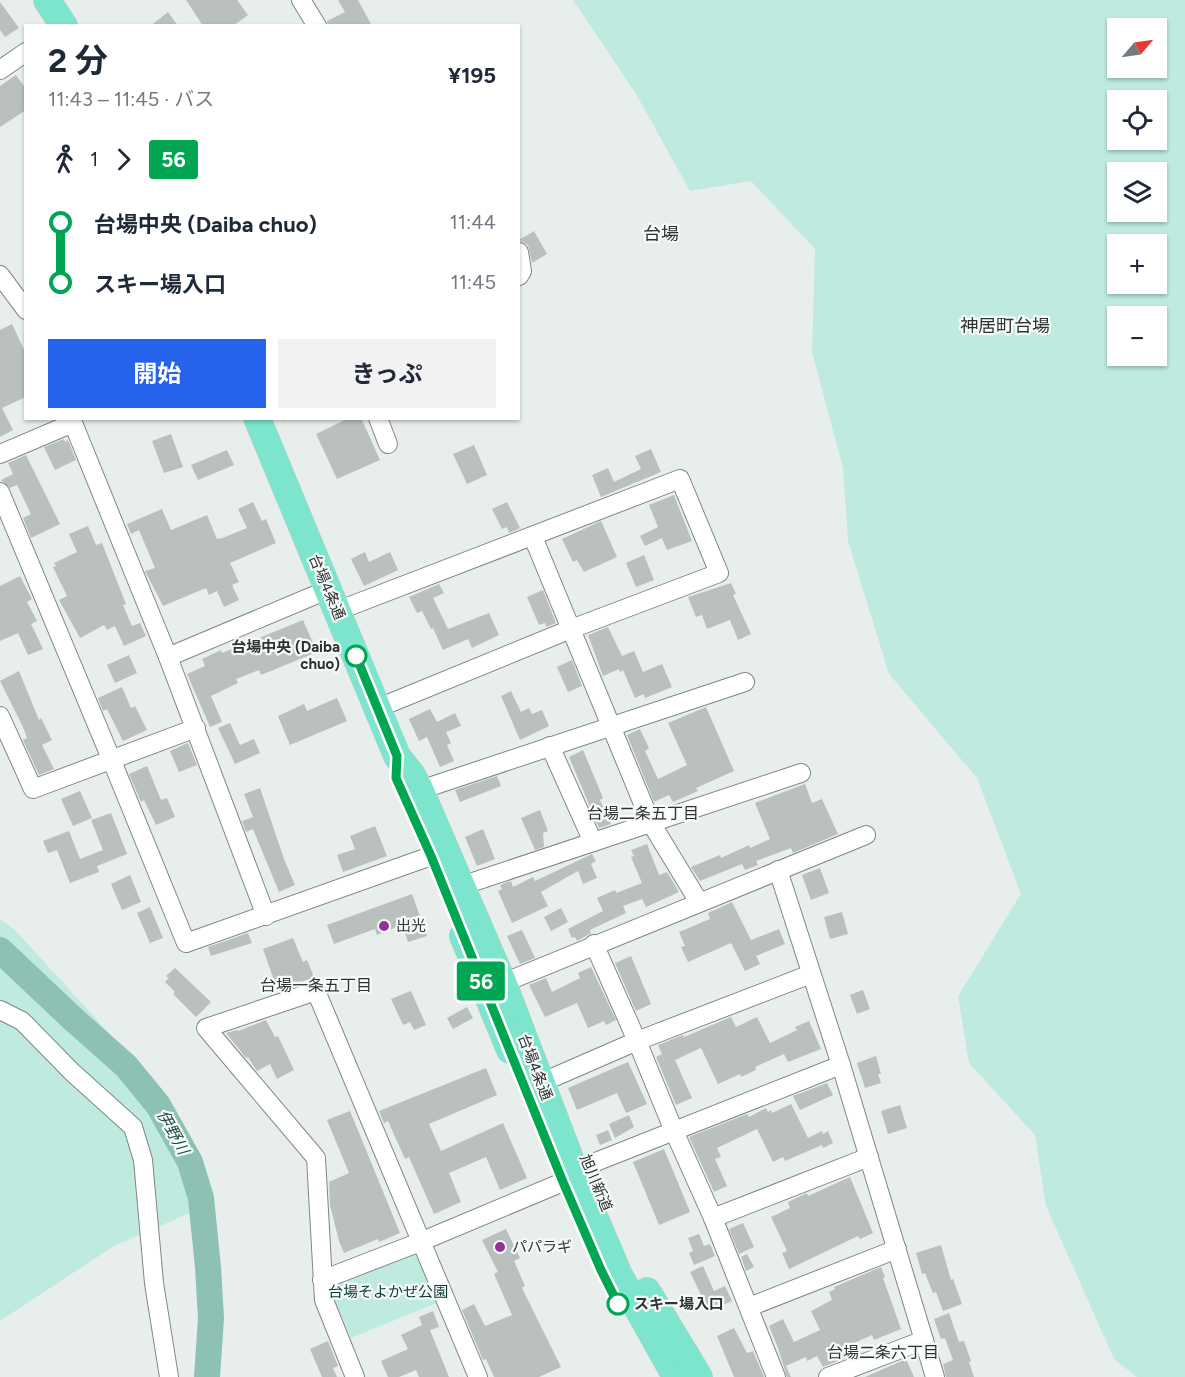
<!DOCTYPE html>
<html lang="ja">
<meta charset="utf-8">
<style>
:root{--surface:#fff;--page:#f2f2f3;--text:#1f2937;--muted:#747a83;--accent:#2563eb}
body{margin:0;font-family:Figtree,"Noto Sans JP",sans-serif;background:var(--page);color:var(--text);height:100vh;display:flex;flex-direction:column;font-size:22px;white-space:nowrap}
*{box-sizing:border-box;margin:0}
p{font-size:20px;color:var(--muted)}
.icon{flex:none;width:33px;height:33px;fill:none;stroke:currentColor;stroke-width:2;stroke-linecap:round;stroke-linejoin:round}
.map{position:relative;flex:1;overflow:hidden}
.sheet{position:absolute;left:24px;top:24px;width:496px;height:396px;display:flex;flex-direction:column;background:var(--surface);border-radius:0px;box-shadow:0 2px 4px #0004}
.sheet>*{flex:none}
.badge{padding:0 12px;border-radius:4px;font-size:21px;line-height:39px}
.needle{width:39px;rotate:61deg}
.fabs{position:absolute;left:1107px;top:18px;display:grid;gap:12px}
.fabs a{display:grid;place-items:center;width:60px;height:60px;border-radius:0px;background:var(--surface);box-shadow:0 2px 4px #0004;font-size:30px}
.map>.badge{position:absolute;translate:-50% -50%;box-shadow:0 0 0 3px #fff}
.legs{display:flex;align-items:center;gap:9px;height:66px;padding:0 24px;font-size:20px}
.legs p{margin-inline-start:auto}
.headline{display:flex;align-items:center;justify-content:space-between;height:102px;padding:0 24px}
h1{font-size:33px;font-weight:700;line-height:45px}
.button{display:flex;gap:12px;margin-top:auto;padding:12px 24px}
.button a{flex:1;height:69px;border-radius:0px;background:var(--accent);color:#fff;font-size:24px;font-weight:700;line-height:69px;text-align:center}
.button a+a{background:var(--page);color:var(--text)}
ul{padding:0 24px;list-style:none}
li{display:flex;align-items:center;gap:21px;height:60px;font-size:22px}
li i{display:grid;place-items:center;width:9px;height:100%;margin:0 8px;background:currentColor}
li i::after{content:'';width:15px;height:15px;margin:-8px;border:4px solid;border-radius:50%;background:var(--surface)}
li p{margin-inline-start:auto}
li:first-child i{background:linear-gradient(#0000 50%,currentColor 0)}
li:last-child i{background:linear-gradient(currentColor 50%,#0000 0)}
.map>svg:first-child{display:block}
</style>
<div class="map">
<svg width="1185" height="1377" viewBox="0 0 1185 1377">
<rect width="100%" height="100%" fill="#e8eeec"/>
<!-- green -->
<g fill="#bfeadf" fill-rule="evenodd">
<path d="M573,0H1185V1377H1137L1114,1359L1046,1206L1035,1135L969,1063L958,996L1021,894L977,778L889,674L848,541L843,468L812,352L815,249L751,181L690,191L636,94ZM1118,28H1156V68H1118ZM1118,100H1156V140H1118ZM1118,172H1156V212H1118ZM1118,244H1156V284H1118ZM1118,316H1156V356H1118Z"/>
<polygon points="0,919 15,930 149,1077 198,1166 206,1206 114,1246 0,1321"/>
<polygon points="412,1250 419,1255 439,1302 351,1338 334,1299 331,1283"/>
</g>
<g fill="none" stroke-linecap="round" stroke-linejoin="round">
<!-- river -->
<polyline stroke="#8cc1b4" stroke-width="26" points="0,950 73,1019 126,1066 158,1105 190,1162 201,1198 208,1267 211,1318 207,1377"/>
</g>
<!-- building -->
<g fill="#bac0be">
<polygon points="186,0 237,0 248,15 233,26 203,26"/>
<polygon points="338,0 358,0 372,26 328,26 327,21 345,12"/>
<polygon points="0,2 19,28 5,37 0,30"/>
<polygon points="168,12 178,26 150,26"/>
<polygon points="16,75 26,89 26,110 0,127 0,86"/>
<polygon points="534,231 547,254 532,263 528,245 519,240"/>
<polygon points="12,324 26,354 26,397 2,408 13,430 0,437 0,330"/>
<polygon points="349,418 361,418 380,460 337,479 316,434"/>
<polygon points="171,434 183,467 164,473 152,441"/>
<polygon points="64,439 65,442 68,440 76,460 55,470 44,447"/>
<polygon points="474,445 487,475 467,484 453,454"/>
<polygon points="651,449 661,472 601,497 592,475 608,468 614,482 641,469 635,456"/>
<polygon points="227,450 234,465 198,480 191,465"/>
<polygon points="26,455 60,524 31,538 23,518 31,514 17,485 10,488 1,480 13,474 8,463"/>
<polygon points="674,495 692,541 667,550 662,538 645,546 640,536 658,527 649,505"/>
<polygon points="253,502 262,521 266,519 276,543 230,563 239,582 232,585 239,600 224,607 217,591 209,595 206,588 163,606 145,571 155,568 139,530 131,534 127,524 162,509 171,530 207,515 217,539 220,538 220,539 247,528 238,509"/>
<polygon points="507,502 520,528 509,533 507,527 502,529 492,509"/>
<polygon points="601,521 617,557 584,572 577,560 573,562 562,539"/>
<polygon points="88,526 96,545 102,543 126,604 123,605 132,626 140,623 146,636 124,646 115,626 107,630 104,625 80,638 59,600 67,596 53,567 56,566 54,563 77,552 69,534"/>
<polygon points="365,552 369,562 390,552 398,570 364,586 351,559"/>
<polygon points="644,555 654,580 636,587 626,563"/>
<polygon points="20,576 32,599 27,602 37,621 31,624 43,649 28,655 18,633 0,641 0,586"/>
<polygon points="731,583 736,594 733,595 751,634 738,640 730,620 707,629 702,615 696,617 688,597"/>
<polygon points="439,584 444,593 433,598 448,629 489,613 499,635 472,648 468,639 443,650 433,628 431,629 422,611 417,613 409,597"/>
<polygon points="543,590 556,623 546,627 545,623 539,625 527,597"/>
<polygon points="303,620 317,652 261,675 259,670 236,679 238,683 211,696 222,722 210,727 187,674 205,666 202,659 221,650 222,653"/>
<polygon points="608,627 622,656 634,651 643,672 662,664 672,687 645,698 644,694 635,698 623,670 620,672 619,669 603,676 588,635"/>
<polygon points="129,655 137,673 115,683 107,665"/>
<polygon points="572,660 582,686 568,692 557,667"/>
<polygon points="19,671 39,720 41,718 52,740 42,745 54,769 39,775 23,740 27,738 23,727 0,681"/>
<polygon points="122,687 131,708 135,706 147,730 123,741 107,709 103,711 98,698"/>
<polygon points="511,691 521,712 529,708 532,714 542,710 549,726 520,740 501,696"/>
<polygon points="337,698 347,721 290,745 278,716 304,704 307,711"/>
<polygon points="706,707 734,771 696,788 698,791 673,802 669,795 654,802 627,735 640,729 649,748 645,751 658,779 687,765 668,723"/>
<polygon points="430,709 437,722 455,713 461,726 446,732 451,743 447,745 454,761 440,767 427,737 419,741 409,719"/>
<polygon points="230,723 240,745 254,739 260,753 235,764 218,728"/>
<polygon points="188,743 197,765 179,772 170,751"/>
<polygon points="583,750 603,798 600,800 611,824 599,828 569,757"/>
<polygon points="147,766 161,800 167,798 175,817 156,825 144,800 141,802 129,774"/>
<polygon points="497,776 501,786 460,802 455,790"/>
<polygon points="805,784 812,803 822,799 838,834 793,853 791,848 756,861 758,865 745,870 742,864 700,881 691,867 720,855 721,858 749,845 750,848 770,839 755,803"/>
<polygon points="260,788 284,859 295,885 279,892 253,829 246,832 242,821 253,817 244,794"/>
<polygon points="80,791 92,818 73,826 61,799"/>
<polygon points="540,810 548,831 543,833 544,847 535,850 521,818"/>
<polygon points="111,813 127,854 97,866 99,872 70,883 57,850 48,853 43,841 69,831 80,859 103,850 91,820"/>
<polygon points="375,826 387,856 343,872 337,855 355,849 350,836"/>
<polygon points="483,829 495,859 477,866 465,837"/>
<polygon points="647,844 659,875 667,872 679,892 646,907 642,899 623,906 626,913 590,930 591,933 577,941 575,937 572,938 568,929 603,911 597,898 615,890 616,893 642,883 631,857 634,856 631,850"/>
<polygon points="592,854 596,861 591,864 597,878 583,884 578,871 541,892 548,906 512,923 498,891 502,889 500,885 511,881 513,887 533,877 535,881"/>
<polygon points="820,868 829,893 811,900 802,875"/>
<polygon points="130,875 141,902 122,910 111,884"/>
<polygon points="412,894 427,936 408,942 402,925 377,935 375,929 334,944 327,925"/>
<polygon points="732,902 751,940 779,929 785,944 756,956 760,964 745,971 731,943 688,962 681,947 685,946 679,932 710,919 708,913"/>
<polygon points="150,907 163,938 150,943 137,913"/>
<polygon points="561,908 568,922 551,931 544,917"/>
<polygon points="842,912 848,934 830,939 824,917"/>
<polygon points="522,930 535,958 520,964 507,936"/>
<polygon points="248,933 252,943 211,956 208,947"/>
<polygon points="293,938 303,962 307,960 314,977 294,985 291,978 275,983 263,949"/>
<polygon points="631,956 651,1004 636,1011 615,963"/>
<polygon points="591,967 616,1020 606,1025 604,1021 588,1028 577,1003 545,1017 529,985 546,978 552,992 580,978 578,973"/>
<polygon points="175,968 211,1002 196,1017 173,994 175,992 165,982 169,978 166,976"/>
<polygon points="863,990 870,1009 857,1014 850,995"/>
<polygon points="411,991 426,1025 414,1030 410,1022 403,1025 391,999"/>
<polygon points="467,1007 473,1018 453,1029 447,1018"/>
<polygon points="731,1017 736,1027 757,1017 770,1043 797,1030 795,1027 809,1021 821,1049 788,1062 784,1054 755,1067 756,1070 741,1077 740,1074 718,1084 701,1048 675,1060 692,1098 676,1105 656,1057 662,1054 658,1045 683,1035 684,1037"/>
<polygon points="266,1020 275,1037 278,1036 294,1070 277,1079 270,1064 257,1071 248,1057 246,1058 226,1033 237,1030 238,1031"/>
<polygon points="876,1056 881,1074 878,1074 881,1083 865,1088 857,1063"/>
<polygon points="628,1062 647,1104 626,1113 617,1093 577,1110 568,1088"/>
<polygon points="486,1068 497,1095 429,1124 441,1151 503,1123 527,1178 500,1190 486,1157 449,1173 461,1202 434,1214 409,1157 405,1159 388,1121 384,1123 379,1111"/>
<polygon points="827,1083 833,1095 800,1110 793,1096"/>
<polygon points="791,1104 808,1138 822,1131 823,1134 828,1131 833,1143 823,1148 822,1145 785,1161 783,1157 773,1162 757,1129 717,1148 721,1157 715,1159 727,1186 714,1192 689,1137 747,1114 749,1117 766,1108 768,1112 771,1110 772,1113"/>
<polygon points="900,1105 907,1128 888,1134 881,1111"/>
<polygon points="350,1111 400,1233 379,1242 378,1239 344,1253 339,1241 330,1205 329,1182 349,1173 327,1120"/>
<polygon points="629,1115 634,1127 615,1138 609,1124"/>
<polygon points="608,1130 612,1140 600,1145 596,1135"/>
<polygon points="664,1149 690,1212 659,1225 633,1162"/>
<polygon points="850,1177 873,1233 860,1239 858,1236 789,1269 782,1253 787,1251 771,1217 790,1208 788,1202 807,1193 808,1196"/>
<polygon points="743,1223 754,1247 739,1254 729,1229"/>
<polygon points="506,1229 520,1258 514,1261 525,1286 522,1288 561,1367 539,1377 494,1377 486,1359 483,1360 462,1310 474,1304 485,1326 512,1315 494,1274 498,1272 482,1240"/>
<polygon points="699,1234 704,1246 710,1244 715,1256 694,1265 689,1253 693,1251 688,1238"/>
<polygon points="941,1245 951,1280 953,1279 962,1304 943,1311 936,1292 933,1293 925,1273 922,1274 916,1253"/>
<polygon points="747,1254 754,1267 746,1271 741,1257"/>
<polygon points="703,1266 714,1291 725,1286 732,1301 709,1311 690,1272"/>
<polygon points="881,1267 885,1277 883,1278 901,1329 874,1340 872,1335 852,1344 856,1354 823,1367 817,1356 807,1361 806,1357 786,1366 791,1377 787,1377 778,1348 769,1326 783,1319 794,1342 820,1330 811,1311 832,1300 829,1292 835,1289 834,1287"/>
<polygon points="433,1311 439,1327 430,1330 449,1377 419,1377 416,1370 399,1377 388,1377 381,1361 408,1349 401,1335 422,1325 419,1317"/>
<polygon points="949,1313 959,1342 964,1341 971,1361 969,1362 974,1377 946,1377 943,1364 953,1360 945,1338 941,1339 934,1319"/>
<polygon points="734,1328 747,1353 753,1351 764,1377 734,1377 717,1336"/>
<polygon points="328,1341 338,1366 333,1368 337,1377 322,1377 310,1349"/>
<polygon points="906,1359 914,1377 865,1377"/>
</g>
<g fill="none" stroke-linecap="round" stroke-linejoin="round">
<defs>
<g id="minor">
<polyline points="301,0 317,26"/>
<polyline points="0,70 26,52"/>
<polyline points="519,252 522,271 519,276"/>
<polyline points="0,275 26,310"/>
<polyline points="71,418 168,657 266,916"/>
<polyline points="378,418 388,444"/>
<polyline points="0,454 73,423"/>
<polyline points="0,492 112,761 186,943 431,856"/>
<polyline points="533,537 651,823 699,902"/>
<polyline points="337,611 680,479 719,573 571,629 378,708"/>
<polyline points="168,657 327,590"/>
<polyline points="0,716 33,789 196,728"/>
<polyline points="550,746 593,842"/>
<polyline points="420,790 745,682"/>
<polyline points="778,870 841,1065 935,1377"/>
<polyline points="461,886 801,773"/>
<polyline points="594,944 637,1041 674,1131 713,1218 776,1377"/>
<polyline points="503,983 866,835"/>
<polyline points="0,1010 22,1021 72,1072 133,1127 143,1160 154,1283 169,1377"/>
<polyline points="552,1078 637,1041 811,974"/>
<polyline points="713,1218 869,1157"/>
<polyline points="322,1280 420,1242 563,1182 588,1165 841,1065"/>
<polyline points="749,1307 897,1249"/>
<polyline points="355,1377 324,1300 316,1158 206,1028 316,991 478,1377"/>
<polyline points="828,1377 924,1340"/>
</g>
<g id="highway">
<polyline points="47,0 64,26"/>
<polyline points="257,418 397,756 412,775 420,790 503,983 576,1174 619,1275 676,1377"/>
<polyline points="463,936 510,1050"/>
<polyline points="647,1291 699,1377"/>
</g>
</defs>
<!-- minor casing -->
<use href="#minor" stroke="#818685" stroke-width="20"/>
<!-- highway casing -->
<use href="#highway" stroke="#c9caca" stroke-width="28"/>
<!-- minor -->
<use href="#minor" stroke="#fff" stroke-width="18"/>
<!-- highway -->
<use href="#highway" stroke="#7de5cd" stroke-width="27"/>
</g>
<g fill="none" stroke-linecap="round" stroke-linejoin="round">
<defs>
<polyline id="line-1" points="356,656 397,756 396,778 431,856 563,1182 601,1270 618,1304"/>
</defs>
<!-- line-1 casing -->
<use href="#line-1" stroke="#fff" stroke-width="14"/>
<!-- line-1 -->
<use href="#line-1" stroke="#00a651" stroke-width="9"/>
</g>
<!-- markers -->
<g fill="#fff" stroke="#00a651" stroke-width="3">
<circle cx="356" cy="656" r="10"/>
<circle cx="618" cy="1304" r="10"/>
</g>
<g fill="#953097" stroke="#f6fbfa" stroke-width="2">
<circle cx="384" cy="926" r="6"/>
<circle cx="500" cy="1247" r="6"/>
</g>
<g text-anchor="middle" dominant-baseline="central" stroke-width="4.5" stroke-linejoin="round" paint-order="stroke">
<!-- street labels -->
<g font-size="15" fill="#303232" stroke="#f6fbfa">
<text transform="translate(327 587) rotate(67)">台場4条通</text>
<text transform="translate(535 1067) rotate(69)">台場4条通</text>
<text transform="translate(596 1183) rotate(67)">旭川新道</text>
</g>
<!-- stop labels -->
<g font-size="15" font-weight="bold" fill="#303232" stroke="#f6fbfa" text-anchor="end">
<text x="340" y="647">台場中央 (Daiba<tspan x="340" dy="17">chuo)</tspan></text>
<text x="634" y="1304" text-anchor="start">スキー場入口</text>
</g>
<!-- poi labels -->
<g font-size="15" fill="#303232" stroke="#f6fbfa" text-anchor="start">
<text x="396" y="926">出光</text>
<text x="512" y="1247">パパラギ</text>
</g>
<!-- park labels -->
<g font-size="15" fill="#073930" stroke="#f6fbfa">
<text x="388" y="1292">台場そよかぜ公園</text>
</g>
<!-- neighbourhood labels -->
<g font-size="16" fill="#303232" stroke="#f6fbfa">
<text x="643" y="813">台場二条五丁目</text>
<text x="316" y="985">台場一条五丁目</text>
<text x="883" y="1352">台場二条六丁目</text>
</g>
<!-- water labels -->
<g font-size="16" font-style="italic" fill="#1c4b41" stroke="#f6fbfa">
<text transform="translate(173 1132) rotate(61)">伊野川</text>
</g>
<!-- quarter labels -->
<g font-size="18" fill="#303232" stroke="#f6fbfa">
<text x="661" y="234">台場</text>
<text x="1005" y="326">神居町台場</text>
</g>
</g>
</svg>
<div class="fabs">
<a><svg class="needle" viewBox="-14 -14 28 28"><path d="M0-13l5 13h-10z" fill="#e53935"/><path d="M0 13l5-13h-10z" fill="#747a83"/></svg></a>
<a><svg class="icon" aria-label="locate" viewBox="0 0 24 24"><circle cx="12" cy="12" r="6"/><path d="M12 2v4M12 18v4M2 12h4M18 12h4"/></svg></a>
<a><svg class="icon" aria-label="layers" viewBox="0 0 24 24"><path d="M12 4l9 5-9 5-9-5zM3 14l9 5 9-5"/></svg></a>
<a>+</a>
<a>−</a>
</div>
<b class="badge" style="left:481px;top:981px;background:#00a651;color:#fff">56</b>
<section class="sheet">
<div class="headline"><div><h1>2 分</h1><p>11:43 – 11:45 · バス</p></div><b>¥195</b></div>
<div class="legs"><svg class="icon" aria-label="walk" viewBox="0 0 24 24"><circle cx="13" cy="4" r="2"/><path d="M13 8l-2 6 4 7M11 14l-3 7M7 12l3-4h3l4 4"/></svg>1<svg class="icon" aria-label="forward" viewBox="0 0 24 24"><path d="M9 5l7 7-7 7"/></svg><b class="badge" style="background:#00a651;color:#fff">56</b></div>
<ul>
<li><i style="color:#00a651"></i><b>台場中央 (Daiba chuo)</b><p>11:44</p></li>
<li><i style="color:#00a651"></i><b>スキー場入口</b><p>11:45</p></li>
</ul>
<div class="button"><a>開始</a><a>きっぷ</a></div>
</section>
</div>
